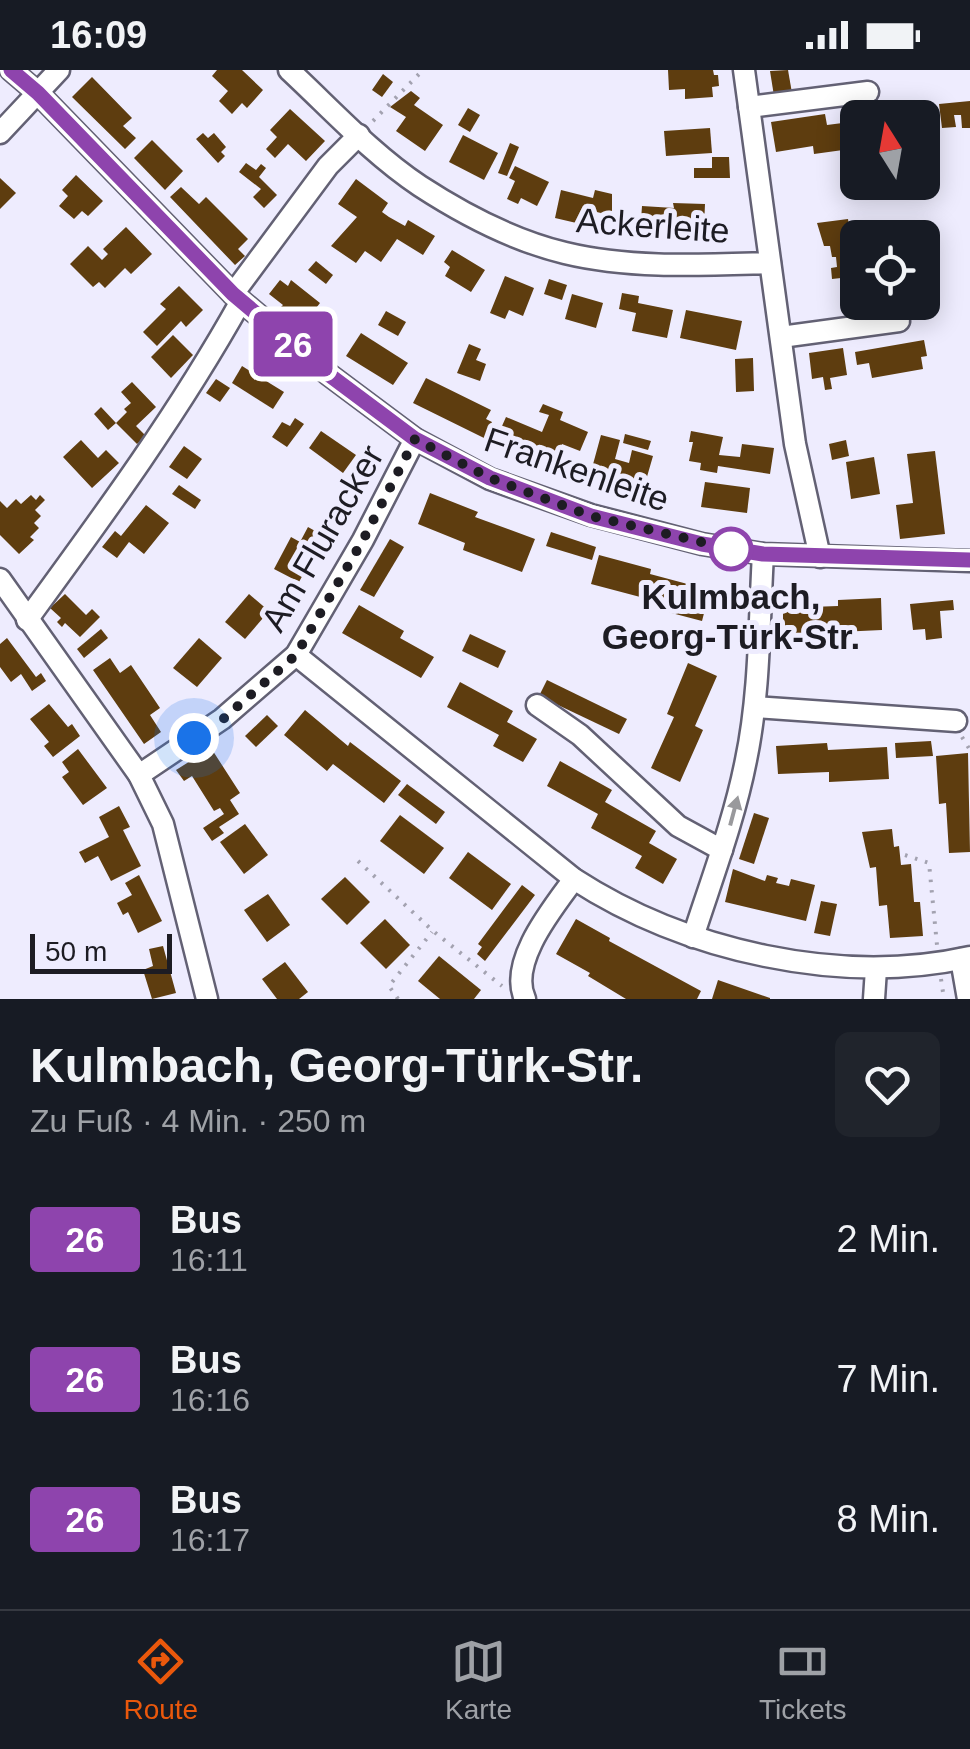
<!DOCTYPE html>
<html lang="de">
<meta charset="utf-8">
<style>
:root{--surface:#171b24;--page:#20242c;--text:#f1f3f6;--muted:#9ea1a6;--line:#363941;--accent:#ea580c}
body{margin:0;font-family:Helvetica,sans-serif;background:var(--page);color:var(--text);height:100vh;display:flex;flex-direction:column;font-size:38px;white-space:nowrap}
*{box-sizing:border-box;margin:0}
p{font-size:32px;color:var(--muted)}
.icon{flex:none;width:55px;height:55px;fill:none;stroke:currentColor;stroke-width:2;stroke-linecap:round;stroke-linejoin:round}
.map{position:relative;height:929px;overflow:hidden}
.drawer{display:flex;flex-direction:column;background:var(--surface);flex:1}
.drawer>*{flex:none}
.badge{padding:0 20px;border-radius:8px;font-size:35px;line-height:65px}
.needle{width:65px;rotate:349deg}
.tools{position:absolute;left:840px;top:30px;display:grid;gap:20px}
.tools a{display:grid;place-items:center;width:100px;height:100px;border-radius:15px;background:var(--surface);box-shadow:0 5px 25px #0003;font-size:50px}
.scale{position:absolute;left:30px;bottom:25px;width:142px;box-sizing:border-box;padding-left:10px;border:5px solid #1d1c23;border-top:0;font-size:28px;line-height:35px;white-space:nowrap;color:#1d1c23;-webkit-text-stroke:8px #eeecfe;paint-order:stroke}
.you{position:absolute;width:50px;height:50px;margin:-25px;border:8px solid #fff;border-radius:50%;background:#1a73e8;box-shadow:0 0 0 15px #1a73e833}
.map>.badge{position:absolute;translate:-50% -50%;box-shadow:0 0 0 5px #fff}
.round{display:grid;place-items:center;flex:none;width:105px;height:105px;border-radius:15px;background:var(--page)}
.overview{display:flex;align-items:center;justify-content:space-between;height:170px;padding:0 30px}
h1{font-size:48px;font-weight:600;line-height:75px}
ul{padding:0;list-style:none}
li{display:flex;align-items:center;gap:30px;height:140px;padding:0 30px}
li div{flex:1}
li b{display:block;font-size:38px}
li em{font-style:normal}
li .badge{min-width:110px;font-weight:700;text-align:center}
.status{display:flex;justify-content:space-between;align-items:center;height:70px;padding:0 50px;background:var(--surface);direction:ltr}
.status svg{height:28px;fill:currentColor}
.menu{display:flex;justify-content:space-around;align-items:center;height:140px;border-top:2px solid var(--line);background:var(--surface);font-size:28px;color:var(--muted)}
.menu a{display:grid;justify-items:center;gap:5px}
.menu .selected{color:var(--accent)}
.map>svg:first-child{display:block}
</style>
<div class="status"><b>16:09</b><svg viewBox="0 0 49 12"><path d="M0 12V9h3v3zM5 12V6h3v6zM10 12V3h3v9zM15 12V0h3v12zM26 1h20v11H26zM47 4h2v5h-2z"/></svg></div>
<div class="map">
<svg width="970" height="929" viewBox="0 0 970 929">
<rect width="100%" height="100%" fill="#eeecfe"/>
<!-- building -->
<g fill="#5e3d0f">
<polygon points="217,0 242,0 263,20 247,38 242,33 232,44 219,31 228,21 212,6"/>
<polygon points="668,0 713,0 714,5 718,5 719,16 712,17 713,27 685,29 685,19 669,20"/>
<polygon points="788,0 792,23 774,26 770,1"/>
<polygon points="383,4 393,12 382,27 372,20"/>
<polygon points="92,7 132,48 123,56 136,68 125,79 72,27"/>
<polygon points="411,21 420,28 414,35 443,55 425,81 396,61 406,47 390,37"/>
<polygon points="970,31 970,58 962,58 961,45 954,45 956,57 942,58 939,34"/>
<polygon points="468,38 480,45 470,62 458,55"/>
<polygon points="290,39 325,71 306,91 288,74 275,88 266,79 277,67 270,60"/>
<polygon points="825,44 827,55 858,51 858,73 842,75 843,80 814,84 813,76 776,82 771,52"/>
<polygon points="710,58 712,83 666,86 664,61"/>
<polygon points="203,63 208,68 214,63 226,77 221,82 225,86 218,93 196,69"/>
<polygon points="463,65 498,83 484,110 449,92"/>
<polygon points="152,70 183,101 165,120 134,88"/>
<polygon points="510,73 519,77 507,106 498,103"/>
<polygon points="712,87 729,87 730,108 694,108 694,98 712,98"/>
<polygon points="246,93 256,100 261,94 266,98 259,107 277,125 264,138 253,127 261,119 239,102"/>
<polygon points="515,96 549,112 537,136 521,128 518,134 507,129 515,111 509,108"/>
<polygon points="76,105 103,131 88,146 82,141 74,149 59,136 68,126 62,120"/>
<polygon points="0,108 16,123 0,139"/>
<polygon points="356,109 388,133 382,142 389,147 405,156 408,150 435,166 423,185 397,169 381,192 365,181 356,193 331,176 357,147 338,134"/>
<polygon points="181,117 199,134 206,127 248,169 238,179 245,186 235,195 170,127"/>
<polygon points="561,120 593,128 595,120 612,124 612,146 628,147 627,165 611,164 612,152 600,149 601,143 588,140 585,155 555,148"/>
<polygon points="673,133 705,134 704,157 684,156 684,161 672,160 672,167 640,165 642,136 674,138"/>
<polygon points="848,149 852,173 858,172 858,232 876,232 877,241 845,245 843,231 850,230 848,220 843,220 841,208 832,209 831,198 837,197 836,187 832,187 830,176 824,176 817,153"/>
<polygon points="126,157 152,184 131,204 125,198 105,218 99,212 93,217 70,194 88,176 102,190 108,184 103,179"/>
<polygon points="452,180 485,200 471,222 445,206 450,197 444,192"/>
<polygon points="316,191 333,205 326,214 308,200"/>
<polygon points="505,206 534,218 523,246 509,240 505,249 490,243"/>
<polygon points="549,209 567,215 562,230 544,224"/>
<polygon points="280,210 288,216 291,210 320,233 306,251 296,244 292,248 279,239 283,235 269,224"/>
<polygon points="179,216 203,240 186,257 181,251 157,276 143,262 166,239 160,234"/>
<polygon points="622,223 639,226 638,233 673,240 667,268 632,261 636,243 619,239"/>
<polygon points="572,224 603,233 596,258 565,249"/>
<polygon points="686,240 742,251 736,280 680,268"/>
<polygon points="386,241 406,252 398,266 378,255"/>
<polygon points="361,263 408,293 393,315 346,286"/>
<polygon points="173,265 193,285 171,308 151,287"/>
<polygon points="924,270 927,286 921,287 923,299 872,308 869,293 857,295 855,282"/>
<polygon points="469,274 481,279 476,290 486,294 480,311 457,303"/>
<polygon points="843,278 847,305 830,308 832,319 825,320 823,307 812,309 809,283"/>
<polygon points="753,288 754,321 736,322 735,289"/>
<polygon points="242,296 284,322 273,339 232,313"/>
<polygon points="426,308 491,340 486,349 492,352 484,368 413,333"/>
<polygon points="216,309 230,318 220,332 206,323"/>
<polygon points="132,312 156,337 136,356 146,366 137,374 116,353 108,360 94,344 101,337 116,353 127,342 124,339 131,333 121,322"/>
<polygon points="543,334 563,342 560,350 588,362 580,381 562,374 554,393 542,388 540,392 508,375 506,379 494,374 506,347 542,362 549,345 539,342"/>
<polygon points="295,348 304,354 287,377 272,367 282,352 290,356"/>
<polygon points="321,361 356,385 343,403 309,378"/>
<polygon points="691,361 723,367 719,385 740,387 742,374 774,378 770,404 718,396 717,403 700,400 701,393 689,391 693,372 689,372"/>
<polygon points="625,364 651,371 648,380 623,373"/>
<polygon points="601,365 620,370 615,389 629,393 632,380 653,386 642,424 633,421 631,427 614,421 616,416 589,409 586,416 557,407 563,389 592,398"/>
<polygon points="81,370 98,388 106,380 119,393 92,418 63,387"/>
<polygon points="846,370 849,386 832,390 829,374"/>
<polygon points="184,376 202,389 187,409 169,397"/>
<polygon points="935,381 945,464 900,469 896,435 913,433 907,384"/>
<polygon points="874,387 880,424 851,429 846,392"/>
<polygon points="705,412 750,418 747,443 701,437"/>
<polygon points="179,415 201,430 195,439 172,424"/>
<polygon points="430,423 478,442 475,447 535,469 522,502 463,480 465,473 418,454"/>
<polygon points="31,425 36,430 40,425 45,430 35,440 41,446 34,453 39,458 30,467 34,470 19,484 0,465 0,431 7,438 16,429 21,434"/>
<polygon points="146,435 169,453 144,484 129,472 117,488 102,477 115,461 121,466"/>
<polygon points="308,457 324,466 299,512 274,499 291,467 300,472"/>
<polygon points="551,462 596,477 592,490 546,476"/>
<polygon points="390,469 404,477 374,527 360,520"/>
<polygon points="599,485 651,499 650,504 710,520 702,551 641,535 644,528 591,514"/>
<rect x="768" y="517" width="21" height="15"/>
<polygon points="65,524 86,545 92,539 100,547 80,567 65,553 62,557 57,552 61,548 50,538"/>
<polygon points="249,524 269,541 245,569 225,552"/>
<polygon points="881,528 882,560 839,562 839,567 783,568 783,538 838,536 838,530"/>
<polygon points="953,530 954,540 940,541 942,568 926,570 925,559 913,560 910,534"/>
<polygon points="359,535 404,561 400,568 434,587 421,608 342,563"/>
<polygon points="101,559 108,568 84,588 77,579"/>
<polygon points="470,564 506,581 498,598 462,581"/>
<polygon points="7,568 36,607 41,603 46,611 32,621 21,604 11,612 0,597 0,574"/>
<polygon points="199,568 222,588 197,617 173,598"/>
<polygon points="110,588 120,603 131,595 160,638 150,645 161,662 144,674 93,600"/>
<polygon points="688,593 717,606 695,656 703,660 680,712 651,698 674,647 667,644"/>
<polygon points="547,610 627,649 619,664 539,626"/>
<polygon points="460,612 513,641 507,652 537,669 523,692 493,676 499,665 447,637"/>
<polygon points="49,634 68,657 72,654 80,666 53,687 44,676 49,672 30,649"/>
<polygon points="305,640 348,676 350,672 401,711 384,733 333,694 327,701 284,665"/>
<polygon points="267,645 278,656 256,677 245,666"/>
<polygon points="931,671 933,686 896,688 895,673"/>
<polygon points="827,673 828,680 887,677 889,709 829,712 829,702 778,704 776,676"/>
<polygon points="211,678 240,723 230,730 239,744 219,757 224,763 212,771 203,758 224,744 220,738 214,741 192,706 184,711 176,700"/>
<polygon points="78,679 107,718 83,735 62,707 69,702 62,692"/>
<polygon points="968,683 970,782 949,783 946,733 939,734 936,686"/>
<polygon points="560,691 612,720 605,732 656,761 649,773 677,789 663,814 635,798 642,786 591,758 598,744 547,716"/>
<polygon points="407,714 445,742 436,754 398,725"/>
<polygon points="119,736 130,757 123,760 141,796 111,811 98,786 85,793 79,782 109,767 99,747"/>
<polygon points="754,743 769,748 754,794 739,789"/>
<polygon points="400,745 444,778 424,804 380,771"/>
<polygon points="245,754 268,785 244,804 220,772"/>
<polygon points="892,759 894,777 899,776 901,795 911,794 914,832 920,832 923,866 890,868 887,835 879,836 876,797 870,798 862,762"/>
<polygon points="468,782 511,814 492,840 449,808"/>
<polygon points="733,799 765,811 767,805 778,808 776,813 789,816 791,809 815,815 806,851 725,832"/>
<polygon points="139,805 162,851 138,863 128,842 123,845 117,833 132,825 125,813"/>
<polygon points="345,807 370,832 347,855 321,829"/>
<polygon points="522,815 535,825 485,891 477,884 482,877 478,874"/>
<polygon points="268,824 290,855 267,872 244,840"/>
<polygon points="821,831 837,834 830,866 814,863"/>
<polygon points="385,849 410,875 386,899 360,873"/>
<polygon points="576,849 610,868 609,871 701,921 697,929 626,929 588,906 590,903 556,884"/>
<polygon points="163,876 176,923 152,929 143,900 153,896 149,879"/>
<polygon points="439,886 481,920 474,929 440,929 418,911"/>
<polygon points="285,892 308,922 299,929 277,929 262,909"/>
<polygon points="718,910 770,928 770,929 712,929"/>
</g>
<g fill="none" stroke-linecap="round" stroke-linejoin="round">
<defs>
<g id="minor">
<polyline points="11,0 38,23 233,224 328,304 415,369 490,409 591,445 702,474 763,484 970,491"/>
<path d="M289,0C331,39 372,84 420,116C463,144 515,171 565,183C631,199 703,195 770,193"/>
<polyline points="744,0 795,374 820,487"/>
<polyline points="749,37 868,22"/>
<polyline points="0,63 59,0"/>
<polyline points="233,224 328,96 359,65"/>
<polyline points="781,267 899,251"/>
<polyline points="0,509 139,705 163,754 207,929"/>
<path d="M27,550C103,446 178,344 241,231"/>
<path d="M296,585L574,809C685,881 840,916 970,887"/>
<polyline points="537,635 580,665 678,756 722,780"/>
<polyline points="755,637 956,651"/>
<polyline points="139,705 222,649 296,585 363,470 415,369"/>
<path d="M693,867C712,808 734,751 746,690C760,623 759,552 763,484"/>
<polyline points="961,889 968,929"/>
<path d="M525,929C508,892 553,838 574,809"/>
<polyline points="874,929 876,899"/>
</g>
</defs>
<!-- minor casing -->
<use href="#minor" stroke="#636174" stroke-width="25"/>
<!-- path -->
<g stroke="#a3a2b0" stroke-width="4" stroke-dasharray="2.5 8" stroke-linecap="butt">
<polyline points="373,51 423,0"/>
<polyline points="962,667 970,680"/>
<polyline points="905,785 929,793 937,875"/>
<polyline points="358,791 433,861 502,916"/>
<polyline points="941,909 944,929"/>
<polyline points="398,929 389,916 432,862"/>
</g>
<!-- minor -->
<use href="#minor" stroke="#fff" stroke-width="20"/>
</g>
<!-- one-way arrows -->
<defs><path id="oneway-solid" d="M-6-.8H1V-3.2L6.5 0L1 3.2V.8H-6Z" transform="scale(2.5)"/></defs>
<use fill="#99999c" href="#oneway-solid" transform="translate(734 741) rotate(-75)"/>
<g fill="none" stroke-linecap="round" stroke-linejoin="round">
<defs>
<polyline id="line" points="11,0 38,23 233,224 328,304 415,369 490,408 591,446 702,474 763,484 970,490"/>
</defs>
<!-- line casing -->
<use href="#line" stroke="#fff" stroke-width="22"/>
<!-- line -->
<use href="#line" stroke="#8e44ad" stroke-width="15"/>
<!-- walk -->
<polyline stroke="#1d1c23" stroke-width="10" stroke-dasharray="0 18" points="194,668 222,650 296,585 363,470 415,369 490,408 591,446 731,479"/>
</g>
<!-- markers -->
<circle fill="#fff" stroke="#8e44ad" stroke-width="5" cx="731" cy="479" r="20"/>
<g text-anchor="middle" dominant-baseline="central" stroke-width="10" stroke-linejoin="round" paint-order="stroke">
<!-- street labels -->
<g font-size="35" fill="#1d1c23" stroke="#eeecfe">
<text transform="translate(653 155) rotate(4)">Ackerleite</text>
<text transform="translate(577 399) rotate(19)">Frankenleite</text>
<text transform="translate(322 468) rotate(-60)">Am Fluracker</text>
</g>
<!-- stop labels -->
<g font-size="35" font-weight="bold" fill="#1d1c23" stroke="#eeecfe">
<text x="731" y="526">Kulmbach,<tspan x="731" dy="40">Georg-Türk-Str.</tspan></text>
</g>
</g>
</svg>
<div class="tools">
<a><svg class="needle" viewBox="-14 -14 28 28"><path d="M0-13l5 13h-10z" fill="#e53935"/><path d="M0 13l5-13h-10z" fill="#9ea1a6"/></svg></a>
<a><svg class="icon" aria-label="locate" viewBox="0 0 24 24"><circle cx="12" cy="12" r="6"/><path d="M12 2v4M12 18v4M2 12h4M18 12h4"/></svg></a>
</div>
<div class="scale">50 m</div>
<div class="you" style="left:194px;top:668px"></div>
<b class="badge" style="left:293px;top:274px;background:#8e44ad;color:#fff">26</b>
</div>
<section class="drawer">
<div class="overview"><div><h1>Kulmbach, Georg-Türk-Str.</h1><p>Zu Fuß · 4 Min. · 250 m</p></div><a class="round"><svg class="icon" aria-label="heart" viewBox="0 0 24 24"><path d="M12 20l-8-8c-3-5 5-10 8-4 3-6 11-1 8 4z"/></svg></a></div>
<ul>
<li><span class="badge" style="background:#8e44ad;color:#fff">26</span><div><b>Bus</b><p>16:11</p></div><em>2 Min.</em></li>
<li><span class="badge" style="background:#8e44ad;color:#fff">26</span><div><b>Bus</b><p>16:16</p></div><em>7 Min.</em></li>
<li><span class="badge" style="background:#8e44ad;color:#fff">26</span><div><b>Bus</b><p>16:17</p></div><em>8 Min.</em></li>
</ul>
</section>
<nav class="menu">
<a class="selected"><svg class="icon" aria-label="directions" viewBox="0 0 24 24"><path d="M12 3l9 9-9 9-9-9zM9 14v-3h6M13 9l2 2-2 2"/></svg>Route</a>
<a><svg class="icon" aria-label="map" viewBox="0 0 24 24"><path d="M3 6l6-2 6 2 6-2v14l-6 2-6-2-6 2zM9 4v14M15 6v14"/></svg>Karte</a>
<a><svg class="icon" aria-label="tickets" viewBox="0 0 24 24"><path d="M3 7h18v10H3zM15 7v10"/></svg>Tickets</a>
</nav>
